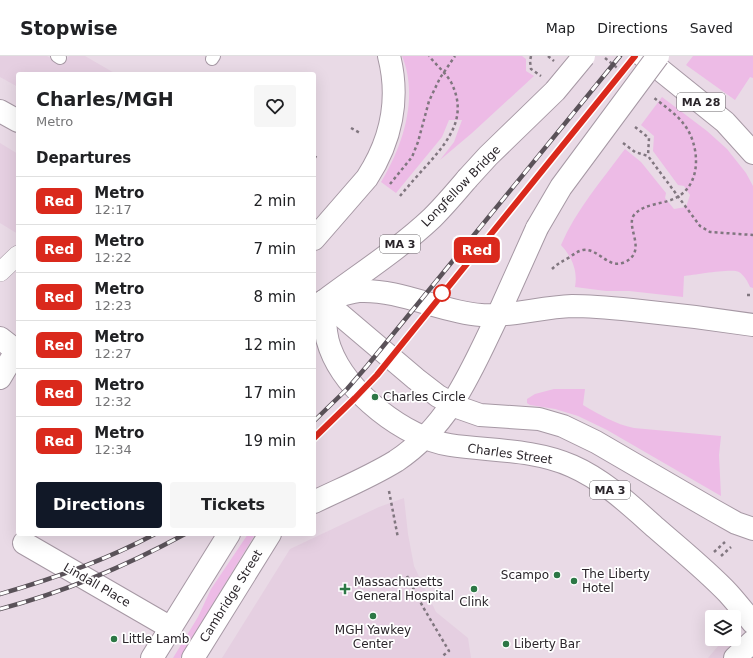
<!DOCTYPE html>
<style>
:root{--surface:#fff;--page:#f6f6f6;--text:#202124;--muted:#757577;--line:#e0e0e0;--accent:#111827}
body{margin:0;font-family:"DejaVu Sans",sans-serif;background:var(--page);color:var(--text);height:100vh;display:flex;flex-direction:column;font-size:15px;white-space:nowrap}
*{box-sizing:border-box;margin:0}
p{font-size:13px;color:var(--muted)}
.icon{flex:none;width:22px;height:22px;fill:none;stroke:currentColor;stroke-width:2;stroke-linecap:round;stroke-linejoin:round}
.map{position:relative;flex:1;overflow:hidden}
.drawer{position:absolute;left:16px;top:16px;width:300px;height:464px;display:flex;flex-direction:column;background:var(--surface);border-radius:4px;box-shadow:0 4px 16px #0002}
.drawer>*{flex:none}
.badge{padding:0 8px;border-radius:6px;font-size:14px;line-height:26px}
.controls{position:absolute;left:705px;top:554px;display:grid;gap:8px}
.controls a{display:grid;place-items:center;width:36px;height:36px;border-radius:4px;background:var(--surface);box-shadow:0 4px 16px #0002;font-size:20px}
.map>.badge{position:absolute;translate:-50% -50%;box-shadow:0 0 0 2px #fff}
h2{padding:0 20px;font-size:15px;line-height:36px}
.round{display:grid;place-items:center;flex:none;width:42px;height:42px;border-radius:4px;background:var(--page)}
.summary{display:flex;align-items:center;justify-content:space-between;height:68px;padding:0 20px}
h1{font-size:19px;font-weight:800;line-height:30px}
.cta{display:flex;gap:8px;margin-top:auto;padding:8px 20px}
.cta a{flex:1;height:46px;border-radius:4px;background:var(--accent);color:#fff;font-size:16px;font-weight:800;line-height:46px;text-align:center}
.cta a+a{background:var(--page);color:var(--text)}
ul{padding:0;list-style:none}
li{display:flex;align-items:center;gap:12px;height:48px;padding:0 20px;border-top:1px solid var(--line)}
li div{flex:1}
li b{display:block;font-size:15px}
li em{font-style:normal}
li .badge{min-width:44px;font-weight:700;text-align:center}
header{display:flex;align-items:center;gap:24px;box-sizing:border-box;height:56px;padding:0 20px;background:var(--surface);border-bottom:1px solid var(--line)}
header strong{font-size:19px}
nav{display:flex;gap:22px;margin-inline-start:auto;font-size:14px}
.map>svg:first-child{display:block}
</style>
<header>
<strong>Stopwise</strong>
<nav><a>Map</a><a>Directions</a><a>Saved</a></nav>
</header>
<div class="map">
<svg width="753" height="602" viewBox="0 0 753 602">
<rect width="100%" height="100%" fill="#e9dae6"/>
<!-- built -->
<g fill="#e5cfe1">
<polygon points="0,0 47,0 63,9 69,0 85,0 116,18 18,18 18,31 0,21"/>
<polygon points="0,87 18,98 18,178 0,167"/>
<polygon points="404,442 408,478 414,510 436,556 468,582 471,602 222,602 290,493 379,451"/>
<polygon points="734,578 753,598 753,602 708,602 724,583 734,583"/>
</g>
<!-- green -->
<g fill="#edbbe6">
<path d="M402,0H522L526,3V15L534,20L472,77L440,104L454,86L462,64H449L442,81L396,137L381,126C403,90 419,41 402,0Z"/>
<polygon points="693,0 753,0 753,22 750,21 735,44 686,9"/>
<path d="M662,41L707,75L727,93L746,117L753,130V232L750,231C748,226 744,219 739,216C732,212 695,219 684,220L683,241L629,235H606L575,231C578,215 572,201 561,189C576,154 602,124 625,93L641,106L666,137L665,142L674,153L686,151L690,139L684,130L678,129L653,95L654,80L641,69Z"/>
<path d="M554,333H585L583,349C600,359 615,368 634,372L721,380L719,399L721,440L607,374L578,360L555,353L530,349L527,347V343L535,338Z"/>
<polygon points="248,478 254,480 180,602 173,602 198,561 211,533"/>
</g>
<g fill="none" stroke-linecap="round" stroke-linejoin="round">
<defs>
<g id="service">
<polyline points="57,0 60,2"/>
<polyline points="212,3 214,0"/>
</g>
<polyline id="pedestrian" points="0,216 18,199"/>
<g id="minor">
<polyline points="0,282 18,296"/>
<polyline points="0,322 16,295"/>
<polyline points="24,487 171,572"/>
<polyline points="735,602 753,585"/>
</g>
<g id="primary">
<polyline points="0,55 18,65"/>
<path d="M314,446C341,433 370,421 396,405C450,369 471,315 498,259"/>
<polyline points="152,602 229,478"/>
<polyline points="193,602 270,478"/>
</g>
<g id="trunk">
<path d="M467,123C456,136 444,150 432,162C399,193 360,218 324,245C325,261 324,277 330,292C346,336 405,382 450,389C490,395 534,393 572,410C604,424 630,449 656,472C680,493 706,514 728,537C737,547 745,557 753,567"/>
<path d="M314,183L367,122C391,85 400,43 389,0"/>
<polyline points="498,259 537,172"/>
</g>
<g id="motorway">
<polyline points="643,0 725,66 753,97"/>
<polyline points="324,245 416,323 438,340 460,352 480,359 539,363 563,370 596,386 713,454 736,467 753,473"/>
<path d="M324,245C336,241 347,236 359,235C401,233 440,256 481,259C511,261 541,251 572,250C592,250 612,252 632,254C673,258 713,263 753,269"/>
</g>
</defs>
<!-- service casing -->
<use href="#service" stroke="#a698a4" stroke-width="14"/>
<!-- pedestrian casing -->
<use href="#pedestrian" stroke="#a698a4" stroke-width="20"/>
<!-- minor casing -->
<use href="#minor" stroke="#a698a4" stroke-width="24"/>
<!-- primary casing -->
<use href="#primary" stroke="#a698a4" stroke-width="24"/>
<!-- trunk casing -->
<use href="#trunk" stroke="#a698a4" stroke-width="24"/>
<!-- motorway casing -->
<use href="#motorway" stroke="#a698a4" stroke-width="24"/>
<!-- path -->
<g stroke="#80767f" stroke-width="2.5" stroke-dasharray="3 3" stroke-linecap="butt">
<polyline points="531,0 530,5 531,13 541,20"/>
<polyline points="548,0 554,5"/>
<polyline points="605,2 621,15"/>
<polyline points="635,71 649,82 648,100"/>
<polyline points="351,72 360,77"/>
<polyline points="623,87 635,96 648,100 700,170 710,176 753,179"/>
<polyline points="314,100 319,103"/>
<polyline points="390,128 412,101 418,86 429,45 440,22 455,0"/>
<path d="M552,213C557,208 563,205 570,201C574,198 578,195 583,194C599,192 608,214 625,206C648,195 625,171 634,159C645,146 666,149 679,140C703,125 699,86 683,67C675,57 663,49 653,41"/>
<polyline points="747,239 753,239"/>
<polyline points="389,435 398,482"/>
<polyline points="714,496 725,486"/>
<polyline points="721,500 731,491"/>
<polyline points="407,520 423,551 449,595 441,601"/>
</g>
<!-- service -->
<use href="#service" stroke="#fff" stroke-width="12"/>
<!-- pedestrian -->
<use href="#pedestrian" stroke="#fff" stroke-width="19"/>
<!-- minor -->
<use href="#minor" stroke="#fff" stroke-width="22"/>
<!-- primary -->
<use href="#primary" stroke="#fff" stroke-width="22"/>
<!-- trunk -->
<use href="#trunk" stroke="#fff" stroke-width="22"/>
<!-- motorway -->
<use href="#motorway" stroke="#fff" stroke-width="22"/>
<defs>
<g id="rail">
<polyline points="314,365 347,333 367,310 620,0"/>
<polyline points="314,382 355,342 377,319 635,0"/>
<path d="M0,538C53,523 106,504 155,478"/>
<path d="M0,553C65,536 126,510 185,478"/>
</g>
</defs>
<!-- rail casing -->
<use href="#rail" stroke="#5a5259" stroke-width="4.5"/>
<!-- rail -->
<use href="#rail" stroke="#fff" stroke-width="3" stroke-dasharray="9" stroke-linecap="butt"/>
<defs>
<g id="trunk-bridge">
<polyline points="467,123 488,100 555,35 584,0"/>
<polyline points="537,172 561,131 658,0"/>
</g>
</defs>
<!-- trunk-bridge casing -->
<use href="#trunk-bridge" stroke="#a698a4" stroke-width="24" stroke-linecap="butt"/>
<!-- path-bridge -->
<path stroke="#80767f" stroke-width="2.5" stroke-dasharray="3 3" stroke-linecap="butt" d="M400,140C409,129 419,118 428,108C450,83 468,60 451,26C445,16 436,9 429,0"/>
<!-- trunk-bridge -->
<use href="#trunk-bridge" stroke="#fff" stroke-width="22"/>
</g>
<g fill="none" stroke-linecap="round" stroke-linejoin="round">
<defs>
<polyline id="line" points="314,382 355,342 377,319 635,0"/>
</defs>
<!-- line casing -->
<use href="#line" stroke="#fff" stroke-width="9"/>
<!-- line -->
<use href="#line" stroke="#da291c" stroke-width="6"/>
</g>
<!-- markers -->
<circle fill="#fff" stroke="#da291c" stroke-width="2" cx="442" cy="237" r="8"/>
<g fill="#2c7745" stroke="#fff" stroke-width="1.5">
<circle cx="375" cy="341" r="4"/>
<circle cx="557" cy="519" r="4"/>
<circle cx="574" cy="525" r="4"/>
<path d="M343 527h4v4h4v4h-4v4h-4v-4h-4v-4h4z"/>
<circle cx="474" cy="533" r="4"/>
<circle cx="373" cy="560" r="4"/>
<circle cx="114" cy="583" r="4"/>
<circle cx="506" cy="588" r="4"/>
</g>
<g text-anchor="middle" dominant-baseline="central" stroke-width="3.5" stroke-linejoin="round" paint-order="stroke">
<!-- shield labels -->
<g fill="#fff" stroke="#6a666a" stroke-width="1">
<rect x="677" y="37" width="48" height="18" rx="3"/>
<rect x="380" y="179" width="40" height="18" rx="3"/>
<rect x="590" y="425" width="40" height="18" rx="3"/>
</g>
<g font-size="11" font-weight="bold" fill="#2a252a">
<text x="701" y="46">MA 28</text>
<text x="400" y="188">MA 3</text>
<text x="610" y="434">MA 3</text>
</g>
<!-- street labels -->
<g font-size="12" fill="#2a252a" stroke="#fff">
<text transform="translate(461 130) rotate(-46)">Longfellow Bridge</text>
<text transform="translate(510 398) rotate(8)">Charles Street</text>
<text transform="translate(97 529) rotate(30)">Lindall Place</text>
<text transform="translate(231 540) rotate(-58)">Cambridge Street</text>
</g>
<!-- poi labels -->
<g font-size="12" fill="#2a252a" stroke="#fff" text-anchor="start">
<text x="383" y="341">Charles Circle</text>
<text x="582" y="518">The Liberty<tspan x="582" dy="14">Hotel</tspan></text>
<text x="549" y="519" text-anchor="end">Scampo</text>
<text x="354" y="526">Massachusetts<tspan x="354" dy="14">General Hospital</tspan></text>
<text x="474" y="546" text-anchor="middle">Clink</text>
<text x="373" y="574" text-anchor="middle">MGH Yawkey<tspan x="373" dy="14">Center</tspan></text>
<text x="122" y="583">Little Lamb</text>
<text x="514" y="588">Liberty Bar</text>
</g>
</g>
</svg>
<div class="controls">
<a><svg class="icon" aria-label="layers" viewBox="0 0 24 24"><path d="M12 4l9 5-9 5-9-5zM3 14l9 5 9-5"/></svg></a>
</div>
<b class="badge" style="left:477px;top:194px;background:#da291c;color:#fff">Red</b>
<section class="drawer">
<div class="summary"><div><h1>Charles/MGH</h1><p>Metro</p></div><a class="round"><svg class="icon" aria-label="heart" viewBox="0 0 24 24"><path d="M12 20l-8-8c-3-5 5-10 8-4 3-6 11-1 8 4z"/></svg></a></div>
<h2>Departures</h2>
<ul>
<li><span class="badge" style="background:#da291c;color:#fff">Red</span><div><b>Metro</b><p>12:17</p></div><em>2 min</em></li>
<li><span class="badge" style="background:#da291c;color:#fff">Red</span><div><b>Metro</b><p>12:22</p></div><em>7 min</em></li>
<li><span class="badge" style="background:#da291c;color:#fff">Red</span><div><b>Metro</b><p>12:23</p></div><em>8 min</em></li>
<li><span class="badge" style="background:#da291c;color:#fff">Red</span><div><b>Metro</b><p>12:27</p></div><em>12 min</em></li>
<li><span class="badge" style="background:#da291c;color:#fff">Red</span><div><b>Metro</b><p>12:32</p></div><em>17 min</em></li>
<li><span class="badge" style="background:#da291c;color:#fff">Red</span><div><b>Metro</b><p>12:34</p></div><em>19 min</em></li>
</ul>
<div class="cta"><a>Directions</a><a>Tickets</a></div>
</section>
</div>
